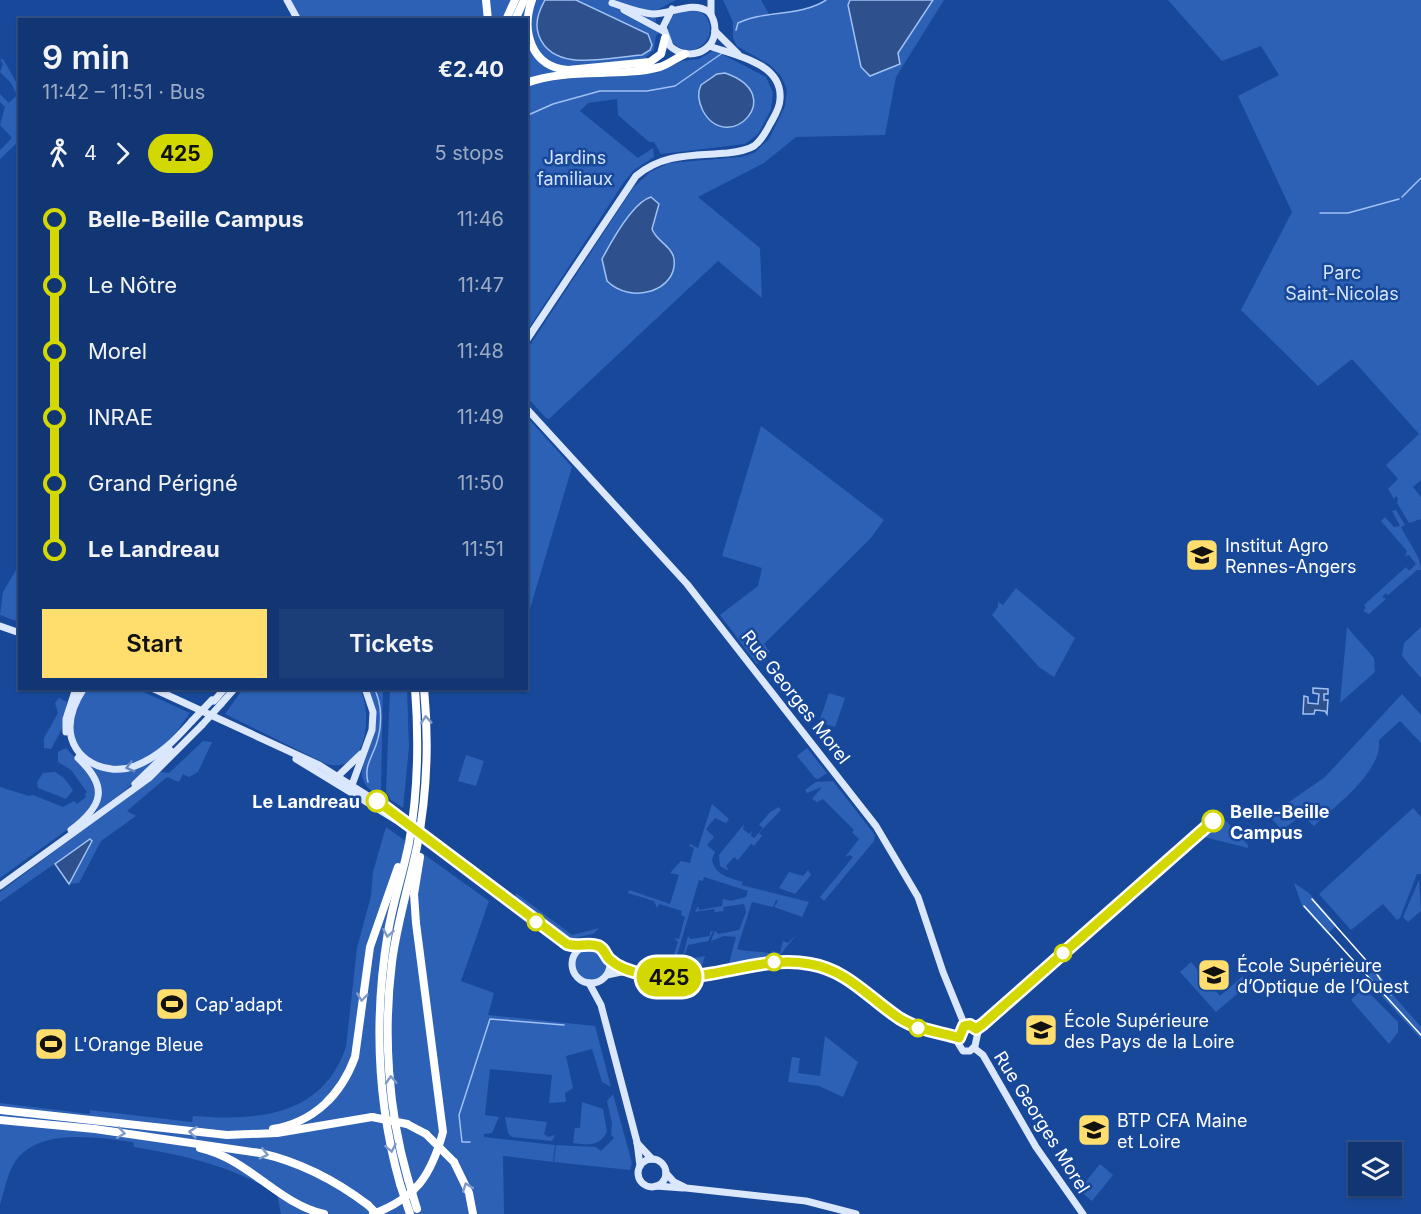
<!DOCTYPE html>
<meta charset="utf-8">
<style>
:root{--surface:#123673;--page:#1b3e78;--text:#f1f3f6;--muted:#9cabc4;--line:#315085;--accent:#ffde6d}
body{margin:0;font-family:Inter,sans-serif;background:var(--page);color:var(--text);height:100vh;display:flex;flex-direction:column;font-size:22px;white-space:nowrap}
*{box-sizing:border-box;margin:0}
p{font-size:20px;color:var(--muted)}
.icon{flex:none;width:33px;height:33px;fill:none;stroke:currentColor;stroke-width:2;stroke-linecap:round;stroke-linejoin:round}
.map{position:relative;flex:1;overflow:hidden}
.side{position:absolute;left:18px;top:18px;width:510px;height:672px;display:flex;flex-direction:column;background:var(--surface);border-radius:0px;box-shadow:0 2px 4px #0004,0 0 0 2px var(--line)}
.side>*{flex:none}
.badge{padding:0 12px;border-radius:20px;font-size:21px;line-height:39px}
.controls{position:absolute;left:1348px;top:1142px;display:grid;gap:12px}
.controls a{display:grid;place-items:center;width:54px;height:54px;border-radius:0px;background:var(--surface);box-shadow:0 2px 4px #0004,0 0 0 2px var(--line);font-size:30px}
.map>.badge{position:absolute;translate:-50% -50%;box-shadow:0 0 0 3px #fff}
.legs{display:flex;align-items:center;gap:9px;height:66px;padding:0 24px;font-size:20px}
.legs p{margin-inline-start:auto}
.headline{display:flex;align-items:center;justify-content:space-between;height:102px;padding:0 24px}
h1{font-size:33px;font-weight:600;line-height:45px}
.primary-button{display:flex;gap:12px;margin-top:auto;padding:12px 24px}
.primary-button a{flex:1;height:69px;border-radius:0px;background:var(--accent);color:#111;font-size:24px;font-weight:600;line-height:69px;text-align:center}
.primary-button a+a{background:var(--page);color:var(--text)}
ul{padding:0 24px;list-style:none}
li{display:flex;align-items:center;gap:21px;height:66px;font-size:22px}
li i{display:grid;place-items:center;width:9px;height:100%;margin:0 8px;background:currentColor}
li i::after{content:'';width:15px;height:15px;margin:-8px;border:4px solid;border-radius:50%;background:var(--surface)}
li p{margin-inline-start:auto}
li:first-child i{background:linear-gradient(#0000 50%,currentColor 0)}
li:last-child i{background:linear-gradient(currentColor 50%,#0000 0)}
.map>svg:first-child{display:block}
</style>
<div class="map">
<svg width="1421" height="1214" viewBox="0 0 1421 1214">
<rect width="100%" height="100%" fill="#184899"/>
<!-- green -->
<g fill="#2c61b6">
<polygon points="286,0 545,0 538,15 648,34 576,0 676,0 657,10 655,28 659,34 656,35 654,50 646,57 657,73 682,61 699,59 714,50 766,77 773,93 771,110 758,134 745,144 661,154 654,142 649,142 618,115 617,99 588,103 580,111 638,158 653,148 654,157 634,170 624,182 527,331 526,20 297,19"/>
<polygon points="723,0 761,0 770,16 814,6 826,0 944,0 896,77 885,135 796,137 764,163 698,197 760,248 762,298 718,261 549,419 546,418 527,397 526,351 633,188 650,172 669,163 741,157 754,153 769,139 785,106 787,90 781,76 770,65 737,46 733,38 733,22"/>
<polygon points="1168,0 1421,0 1421,480 1413,487 1421,497 1421,519 1409,523 1397,503 1398,498 1396,496 1394,499 1388,489 1398,479 1386,465 1419,434 1352,359 1318,386 1241,310 1292,212 1238,96 1279,75 1261,46 1222,61"/>
<circle cx="689" cy="29" r="21"/>
<polygon points="3,59 19,87 20,140 0,159 0,150 12,138 0,125 5,107 0,102 0,94 9,103 17,95 11,83 0,72 3,64 0,60"/>
<polygon points="527,417 572,467 527,619"/>
<polygon points="761,426 884,520 870,539 764,644 770,652 757,664 720,615 758,586 762,568 722,556"/>
<path d="M1396,510L1405,525L1401,527C1407,540 1421,556 1421,570H1417L1388,595L1386,593L1382,597L1386,599L1369,614L1363,611L1366,608L1364,605L1406,567L1409,571L1416,564L1409,555L1405,556L1407,551L1381,521L1385,517L1394,527L1400,526L1392,511Z"/>
<polygon points="19,565 19,622 0,615 3,592"/>
<polygon points="1016,588 1075,638 1054,677 1039,667 992,615 998,607 998,602 1003,605"/>
<polygon points="1347,627 1374,658 1375,672 1340,703"/>
<polygon points="1421,627 1421,678 1402,656 1404,643"/>
<path d="M86,688L137,689L190,713C179,728 167,747 150,757C123,773 72,768 73,727C73,713 80,701 86,688Z"/>
<path d="M243,689H360C373,715 367,778 324,763L225,714Z"/>
<path d="M369,689H383L381,789L375,793C348,777 371,753 375,730C377,717 374,701 369,689Z"/>
<polygon points="390,689 407,689 409,747 403,808 391,800 386,792"/>
<polygon points="829,693 845,698 835,727 819,722"/>
<path d="M1402,694L1421,715V743L1400,721L1379,740C1383,771 1335,806 1314,826L1302,815L1282,830L1269,816L1325,777Z"/>
<polygon points="59,698 67,702 63,727 51,749 44,748 44,738 58,713 55,703"/>
<polygon points="203,741 212,742 198,772 189,777 183,774 179,782 167,777 127,811 136,816 101,841 79,883 69,884 92,841 90,839 0,902 0,892 160,772 169,773"/>
<polygon points="66,748 93,778 96,798 85,817 0,878 0,787 29,796 33,795 63,807 74,801 77,804 86,797 85,794 87,792 71,770 58,762 58,752"/>
<polygon points="807,748 827,773 818,779 815,778 797,756"/>
<polygon points="466,755 484,761 476,786 458,781"/>
<path d="M155,759L157,762L123,792L96,812C104,794 102,780 89,765L106,771Z"/>
<polygon points="55,772 64,778 73,790 66,799 38,788 37,782 43,773"/>
<polygon points="833,781 875,835 874,841 824,901 820,897 853,857 850,855 845,857 859,839 852,832 854,830 823,799 817,802 812,799 822,787 807,793 805,790 816,782"/>
<path d="M712,804L729,819L726,823L715,818L706,829L714,837L707,845L715,852L712,859C714,875 730,878 743,882L741,885L809,902L802,917L774,907L778,901L776,900L773,907L752,902L737,949C750,953 759,950 771,954L772,951L780,953L783,941L788,943L797,934L780,955L729,963L736,937L724,936L711,941L715,931L718,934L739,930L746,912L744,904L723,907L724,911L715,912L714,909L695,912L698,906L699,910L722,906L723,899L731,901L746,897L748,891L704,877L703,881L699,880L673,969H665L670,967L678,942L674,938L679,939L685,917L681,915L682,911L659,904L657,908L654,901L628,893L629,890L670,904L679,875L670,873L681,861L690,863L694,848L689,846L690,844L698,848Z"/>
<polygon points="779,807 781,810 759,833 762,836 754,846 751,844 738,860 734,857 726,866 729,871 720,866 719,855 744,824 743,829 749,834 752,831 751,836 754,838 763,828 759,825 770,812"/>
<polygon points="1413,808 1421,817 1421,874 1417,874 1400,918 1397,920 1383,904 1351,930 1319,894"/>
<polygon points="1225,820 1248,845 1248,848 1204,837 1220,821"/>
<path d="M386,827L489,901L461,981L494,993L488,1015L595,1026L611,1087L602,1082L592,1049L566,1056L573,1088L565,1093L566,1102L549,1103L552,1075L490,1069L485,1115L499,1117L492,1133L484,1134V1137L555,1145L553,1162L503,1156L504,1214H281L277,1194C235,1167 184,1155 134,1147L133,1142C97,1138 36,1126 13,1165C7,1176 4,1192 0,1205V1103L90,1114V1110L192,1122L193,1116C257,1121 322,1117 346,1047L357,948L371,896L373,872Z"/>
<polygon points="808,870 811,875 795,894 779,888 789,872 803,876"/>
<polygon points="1419,880 1421,911 1408,922 1403,917"/>
<polygon points="1294,883 1309,893 1337,925 1327,934 1302,906"/>
<polygon points="516,893 572,935 599,928 593,934 570,939 515,898"/>
<polygon points="713,931 708,941 688,945 683,960 705,956 701,968 680,969 688,936 691,939 710,936 710,932"/>
<circle cx="591" cy="964" r="16"/>
<polygon points="1191,962 1220,996 1243,976 1244,988 1216,1012 1180,972"/>
<polygon points="1376,969 1393,995 1421,1027 1421,1039 1365,978"/>
<polygon points="1364,988 1398,1022 1398,1032 1389,1044 1351,1000"/>
<polygon points="825,1036 858,1062 843,1097 819,1086 788,1082 792,1057 800,1058 798,1073 820,1076"/>
<polygon points="613,1094 632,1163 630,1170 554,1162 556,1145 596,1147 601,1151 614,1138 611,1135 612,1123 607,1101"/>
<path d="M582,1102L603,1109L607,1132C599,1147 588,1145 573,1143L575,1128H580Z"/>
<polygon points="505,1117 547,1122 544,1134 548,1137 555,1135 552,1141 512,1137 508,1133"/>
<polygon points="1100,1164 1113,1175 1092,1201 1079,1190"/>
</g>
<!-- water -->
<g fill="#2e518d" stroke="#a0c1f3" stroke-width="1.5">
<path d="M545,0H576L648,34L652,45L650,50L642,55C610,57 554,74 539,36C534,23 539,11 545,0Z"/>
<polygon points="850,0 933,0 898,53 900,64 870,76 861,67 848,5"/>
<path d="M725,73C790,95 728,156 703,111C699,103 697,93 701,85L717,74Z"/>
<path d="M651,197L659,204L652,229C656,241 672,246 674,259C678,291 631,305 607,281L602,259C611,242 633,202 651,197Z"/>
<polygon points="1313,688 1328,689 1328,694 1324,694 1324,700 1328,700 1327,714 1325,711 1315,710 1314,714 1303,714 1304,696 1308,697 1308,703 1318,704 1319,694 1313,693"/>
<polygon points="90,839 92,841 69,884 55,864"/>
</g>
<g fill="none" stroke-linecap="round" stroke-linejoin="round">
<!-- stream -->
<g stroke="#a0c1f3" stroke-width="1.5">
<path d="M736,30L738,23C764,10 800,17 826,0"/>
<polyline points="526,116 553,104 600,91 647,91 675,86 721,54"/>
<polyline points="1402,197 1421,178"/>
<polyline points="1320,213 1348,213 1399,199"/>
<path d="M368,782C364,767 371,759 376,745C382,728 383,705 374,688"/>
<polyline points="470,1142 462,1142 459,1115 490,1019 564,1025"/>
</g>
<!-- secondary -->
<g stroke="#dbe7fc" stroke-width="7">
<polyline points="287,0 298,20"/>
<polyline points="711,0 711,14"/>
<path d="M612,3C625,7 639,13 653,14C673,14 692,0 709,12C713,17 715,23 715,30C714,54 686,61 670,46L663,27L672,9"/>
<polyline points="624,10 663,31"/>
<polyline points="715,31 738,54"/>
<path d="M526,341L636,176C663,153 693,156 727,153C736,152 746,151 754,146C761,141 766,132 770,124C774,117 780,108 780,99C783,63 734,55 709,46"/>
<polyline points="526,408 687,584 876,826 918,897 943,972 965,1026"/>
<polyline points="0,626 20,633"/>
<path d="M84,688C76,700 70,713 70,727C70,760 107,777 135,766C159,757 175,740 192,721"/>
<polyline points="152,688 319,765 398,815"/>
<polyline points="214,701 225,688"/>
<polyline points="221,704 235,688"/>
<polyline points="66,732 66,719 76,688"/>
<polyline points="296,759 396,820"/>
<polyline points="337,777 361,754"/>
<polyline points="135,784 170,750"/>
<polyline points="352,785 372,730 373,712 365,688"/>
<path d="M71,830C103,806 109,787 78,758"/>
<polyline points="430,842 562,942 580,947"/>
<polyline points="0,886 149,778 202,725"/>
<circle cx="591" cy="964" r="19"/>
<polyline points="609,959 632,971"/>
<polyline points="607,975 621,972 686,977 765,963 812,964 845,977 908,1023 959,1038"/>
<polyline points="589,983 601,1005 637,1142 640,1166"/>
<polygon points="973,1025 978,1032 975,1046 970,1051 963,1051 958,1043 966,1025"/>
<polyline points="974,1048 983,1055 1036,1147 1083,1214"/>
<polyline points="637,1143 652,1159"/>
<circle cx="652" cy="1173" r="14"/>
<polyline points="666,1173 674,1182 686,1188 806,1201 856,1214"/>
<polyline points="656,1186 683,1188"/>
</g>
<!-- highway -->
<g stroke="#fff" stroke-width="8">
<polyline points="486,0 488,20"/>
<path d="M532,0C521,31 531,67 568,70L650,62L661,54L665,38"/>
<polyline points="506,20 515,0"/>
<polyline points="515,20 524,0"/>
<path d="M526,83C569,67 617,78 660,67C669,64 676,58 685,54"/>
<polyline points="0,1110 227,1135 277,1133 372,1117"/>
<path d="M0,1120L95,1129L260,1153C300,1162 335,1180 368,1205"/>
<polyline points="407,1124 426,1134"/>
<path d="M273,1129C314,1122 341,1095 355,1057L370,947L398,867"/>
<path d="M200,1148C249,1159 277,1203 324,1214"/>
<polyline points="454,1162 469,1193 473,1214"/>
<path d="M408,1179C388,1110 383,1033 392,962C397,923 409,885 417,847C427,795 429,740 424,688"/>
<path d="M400,1184C377,1102 374,1016 388,932C393,902 403,873 409,843C418,792 419,740 415,688"/>
<path d="M373,1214C416,1198 431,1176 443,1132L416,923L414,894L420,857"/>
</g>
<!-- tram -->
<g stroke="#fff" stroke-width="1.5">
<polyline points="1312,899 1372,967 1391,995"/>
<polyline points="1304,906 1421,1035"/>
</g>
<!-- secondary-bridge -->
<g stroke="#dbe7fc" stroke-width="7">
<polyline points="192,721 212,700"/>
<polyline points="202,725 221,704"/>
<polyline points="398,815 430,842"/>
<polyline points="396,820 416,834"/>
</g>
<!-- highway-bridge -->
<g stroke="#fff" stroke-width="8">
<polyline points="372,1117 407,1124"/>
<polyline points="426,1134 454,1162"/>
<polyline points="408,1179 417,1209"/>
<polyline points="400,1184 410,1214"/>
<polyline points="368,1205 377,1214"/>
</g>
</g>
<!-- one-way arrows -->
<defs><path id="oneway-chevron" d="M-2-3.5L2.5 0L-2 3.5" fill="none" stroke-width="1.6" stroke-linecap="round" stroke-linejoin="round" transform="scale(1.5)"/></defs>
<g stroke="#809ac7">
<use href="#oneway-chevron" transform="translate(426 720) rotate(-94)"/>
<use href="#oneway-chevron" transform="translate(388 933) rotate(100)"/>
<use href="#oneway-chevron" transform="translate(362 997) rotate(96)"/>
<use href="#oneway-chevron" transform="translate(391 1080) rotate(-93)"/>
<use href="#oneway-chevron" transform="translate(193 1132) rotate(-174)"/>
<use href="#oneway-chevron" transform="translate(121 1133) rotate(8)"/>
<use href="#oneway-chevron" transform="translate(391 1148) rotate(79)"/>
<use href="#oneway-chevron" transform="translate(264 1154) rotate(13)"/>
<use href="#oneway-chevron" transform="translate(467 1187) rotate(-110)"/>
</g>
<use stroke="#6688c1" href="#oneway-chevron" transform="translate(130 767) rotate(165)"/>
<g fill="none" stroke-linecap="round" stroke-linejoin="round">
<defs>
<path id="line-1" d="M377,801L567,944C579,948 588,942 598,946C605,949 605,955 609,959C627,976 661,977 684,977C726,975 767,956 810,964C847,970 869,998 899,1018C918,1030 939,1032 959,1038L964,1026L970,1025L976,1029L983,1024L1213,821"/>
</defs>
<!-- line-1 casing -->
<use href="#line-1" stroke="#fff" stroke-width="14"/>
<!-- line-1 -->
<use href="#line-1" stroke="#d3d800" stroke-width="9"/>
</g>
<!-- icons -->
<defs>
<symbol id="university-square" viewBox="-11 -11 22 22"><rect x="-9" y="-9" width="18" height="18" rx="4" fill="#ffde6d" stroke="#184899"/><path d="M0-5L7-2L0 1L-7-2ZM-4 1L0 2.5L4 1V4Q0 6-4 4Z" fill="#111"/></symbol>
<symbol id="stadium-square" viewBox="-11 -11 22 22"><rect x="-9" y="-9" width="18" height="18" rx="4" fill="#ffde6d" stroke="#184899"/><path d="M0-5a6.5 5 0 1 0 0 10a6.5 5 0 1 0 0-10ZM-3.5-1.8h7v3.6h-7Z" fill="#111"/></symbol>
</defs>
<g fill-rule="evenodd">
<use href="#university-square" x="1183" y="536" width="38" height="38"/>
<use href="#university-square" x="1195" y="956" width="38" height="38"/>
<use href="#stadium-square" x="153" y="985" width="38" height="38"/>
<use href="#university-square" x="1022" y="1011" width="38" height="38"/>
<use href="#stadium-square" x="32" y="1025" width="38" height="38"/>
<use href="#university-square" x="1075" y="1111" width="38" height="38"/>
</g>
<!-- markers -->
<g fill="#fff" stroke="#d3d800" stroke-width="3">
<circle cx="377" cy="801" r="10"/>
<circle cx="1213" cy="821" r="10"/>
<circle cx="536" cy="922" r="8"/>
<circle cx="1063" cy="953" r="8"/>
<circle cx="774" cy="962" r="8"/>
<circle cx="918" cy="1028" r="8"/>
</g>
<g text-anchor="middle" dominant-baseline="central" stroke-width="5" stroke-linejoin="round" paint-order="stroke">
<!-- park labels -->
<g font-size="18" fill="#d4e4fc" stroke="#184899">
<text x="575" y="157">Jardins<tspan x="575" dy="21">familiaux</tspan></text>
<text x="1342" y="272">Parc<tspan x="1342" dy="21">Saint-Nicolas</tspan></text>
</g>
<!-- poi labels -->
<g font-size="18" fill="#fff" stroke="#184899" text-anchor="start">
<text x="1225" y="545">Institut Agro<tspan x="1225" dy="21">Rennes-Angers</tspan></text>
<text x="1237" y="965">École Supérieure<tspan x="1237" dy="21">d’Optique de l’Ouest</tspan></text>
<text x="195" y="1004">Cap'adapt</text>
<text x="1064" y="1020">École Supérieure<tspan x="1064" dy="21">des Pays de la Loire</tspan></text>
<text x="74" y="1044">L'Orange Bleue</text>
<text x="1117" y="1120">BTP CFA Maine<tspan x="1117" dy="21">et Loire</tspan></text>
</g>
<!-- street labels -->
<g font-size="18" fill="#fff" stroke="#184899">
<text transform="translate(796 697) rotate(52)">Rue Georges Morel</text>
<text transform="translate(1042 1122) rotate(58)">Rue Georges Morel</text>
</g>
<!-- stop labels -->
<g font-size="18" font-weight="bold" fill="#fff" stroke="#184899" text-anchor="end">
<text x="360" y="801">Le Landreau</text>
<text x="1230" y="811" text-anchor="start">Belle-Beille<tspan x="1230" dy="21">Campus</tspan></text>
</g>
</g>
</svg>
<div class="controls">
<a><svg class="icon" aria-label="layers" viewBox="0 0 24 24"><path d="M12 4l9 5-9 5-9-5zM3 14l9 5 9-5"/></svg></a>
</div>
<b class="badge" style="left:669px;top:977px;background:#d3d800;color:#111">425</b>
<section class="side">
<div class="headline"><div><h1>9 min</h1><p>11:42 – 11:51 · Bus</p></div><b>€2.40</b></div>
<div class="legs"><svg class="icon" aria-label="walk" viewBox="0 0 24 24"><circle cx="13" cy="4" r="2"/><path d="M13 8l-2 6 4 7M11 14l-3 7M7 12l3-4h3l4 4"/></svg>4<svg class="icon" aria-label="forward" viewBox="0 0 24 24"><path d="M9 5l7 7-7 7"/></svg><b class="badge" style="background:#d3d800;color:#111">425</b><p>5 stops</p></div>
<ul>
<li><i style="color:#d3d800"></i><b>Belle-Beille Campus</b><p>11:46</p></li>
<li><i style="color:#d3d800"></i><span>Le Nôtre</span><p>11:47</p></li>
<li><i style="color:#d3d800"></i><span>Morel</span><p>11:48</p></li>
<li><i style="color:#d3d800"></i><span>INRAE</span><p>11:49</p></li>
<li><i style="color:#d3d800"></i><span>Grand Périgné</span><p>11:50</p></li>
<li><i style="color:#d3d800"></i><b>Le Landreau</b><p>11:51</p></li>
</ul>
<div class="primary-button"><a>Start</a><a>Tickets</a></div>
</section>
</div>
